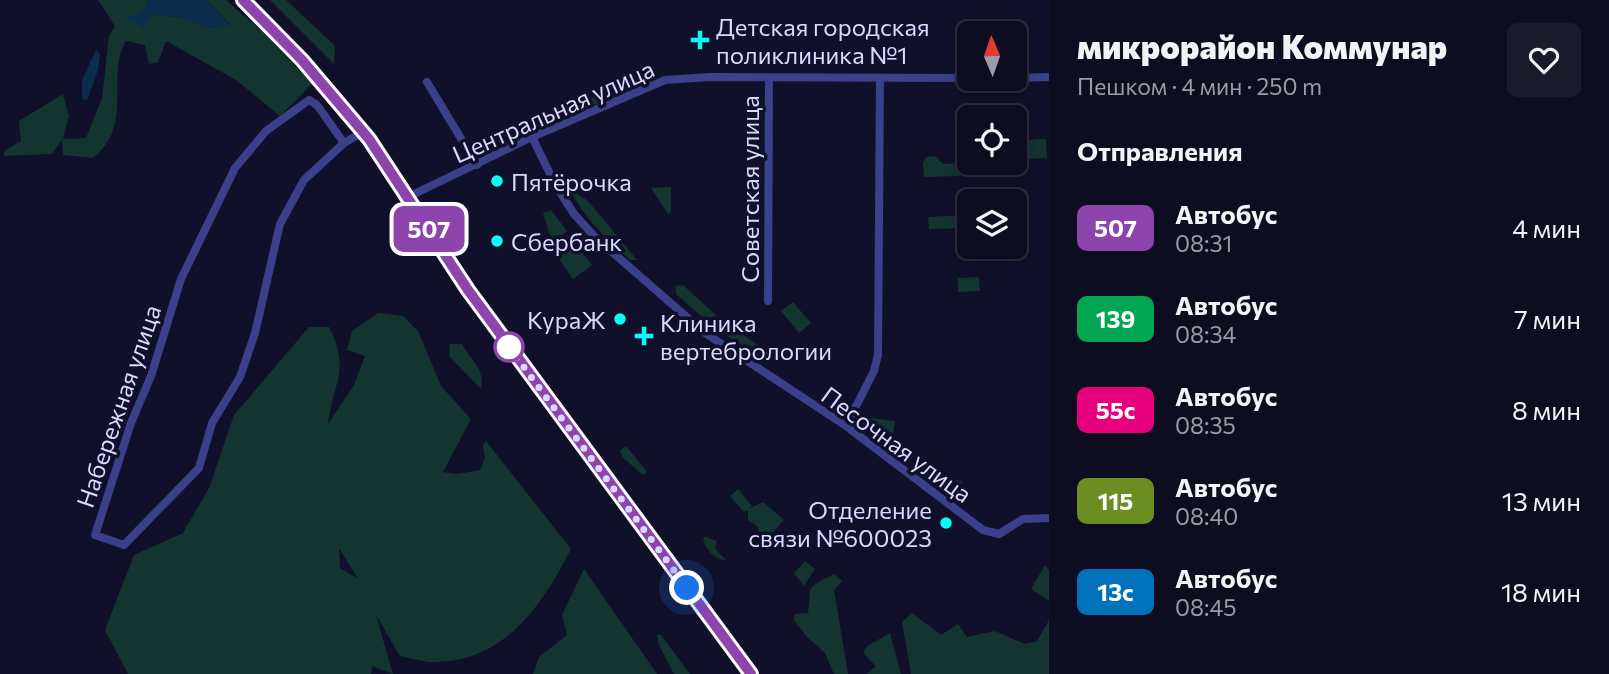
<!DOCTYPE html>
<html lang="ru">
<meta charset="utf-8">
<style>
:root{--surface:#0d0c20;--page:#1b1a2d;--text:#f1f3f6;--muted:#9a9ba5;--line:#2d2c3e}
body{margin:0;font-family:Commissioner,sans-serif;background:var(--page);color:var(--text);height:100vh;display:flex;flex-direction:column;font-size:26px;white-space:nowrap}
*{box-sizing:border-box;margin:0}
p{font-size:23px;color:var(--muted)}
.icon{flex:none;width:38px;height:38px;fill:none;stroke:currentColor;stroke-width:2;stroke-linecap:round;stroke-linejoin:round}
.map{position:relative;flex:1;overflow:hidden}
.sheet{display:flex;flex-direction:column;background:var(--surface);width:560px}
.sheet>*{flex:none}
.badge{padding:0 14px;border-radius:10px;font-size:24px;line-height:46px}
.needle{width:46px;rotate:358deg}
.controls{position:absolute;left:957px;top:21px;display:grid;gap:14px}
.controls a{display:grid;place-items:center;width:70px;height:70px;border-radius:10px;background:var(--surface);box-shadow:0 4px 18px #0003,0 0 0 2px var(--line);font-size:35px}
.you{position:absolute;width:35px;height:35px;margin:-18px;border:5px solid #fff;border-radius:50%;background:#1a73e8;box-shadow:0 0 0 10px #1a73e833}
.map>.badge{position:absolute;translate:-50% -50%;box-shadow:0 0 0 4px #fff}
h2{padding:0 28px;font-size:26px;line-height:63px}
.round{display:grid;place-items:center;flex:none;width:74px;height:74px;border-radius:10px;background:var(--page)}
.overview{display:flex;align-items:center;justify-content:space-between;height:119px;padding:0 28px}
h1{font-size:33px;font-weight:800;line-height:52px}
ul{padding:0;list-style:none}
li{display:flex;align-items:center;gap:21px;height:91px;padding:0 28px}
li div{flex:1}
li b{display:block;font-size:26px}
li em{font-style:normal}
li .badge{min-width:77px;font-weight:700;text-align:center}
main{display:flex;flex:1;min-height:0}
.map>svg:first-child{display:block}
</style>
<main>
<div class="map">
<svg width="1049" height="674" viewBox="0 0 1049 674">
<rect width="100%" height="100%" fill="#11102a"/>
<!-- green -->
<g fill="#13342f" fill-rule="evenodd">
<path d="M98,0H149L142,14L126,17L143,27L153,14L184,18L209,28L230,24L206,0H226L263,32L312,84L280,116L236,80L166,41L158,62L149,64L145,45L126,41C105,75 135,125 93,158L63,155L62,140L52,154L4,156V151L21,141L19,121L63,94L69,116L63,139L86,138L102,98L109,36L115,26Z"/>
<polygon points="270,0 286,0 335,46 334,64"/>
<rect x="873" y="23" width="24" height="12"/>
<polygon points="624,82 632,89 562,119 560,114"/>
<polygon points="1046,139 1047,158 1024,159 1023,140"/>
<polygon points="935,156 943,164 959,163 960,176 924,177 923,163 926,157"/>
<polygon points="671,187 671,212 668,214 651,188"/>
<path d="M570,189L588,201L637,260H630C606,238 584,219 570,189Z"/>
<polygon points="551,210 567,231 552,243 543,213"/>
<polygon points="963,215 963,228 929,229 928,217"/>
<polygon points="568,235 592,265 573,279 554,252 557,243"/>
<polygon points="979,277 980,291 958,292 958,278"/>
<polygon points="683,285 721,320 758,345 757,351 752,352 716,329 676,294 676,286"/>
<polygon points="793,302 811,323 799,333 781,311"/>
<path d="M378,313L403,316L418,331L441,386L471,419L443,472L458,474L480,470L485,458L483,445L486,441L571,549C543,603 507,660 438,662C426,663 412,658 400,656L376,615L393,674L372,666L371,674H128L105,630L134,555L183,533L209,488L234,415L309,327H329C351,370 333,383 328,424L354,385L365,356L347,350L352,331ZM339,548L358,579L340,568Z"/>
<path d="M450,344H462C470,359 486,370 481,389L449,356Z"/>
<polygon points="862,417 895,421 892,445 860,425"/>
<polygon points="626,446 647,472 643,475 622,457 620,450"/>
<polygon points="944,478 962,481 959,505 940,489"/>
<polygon points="738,489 752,506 749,509 763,502 784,520 768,538 760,538 758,527 748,520 748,510 744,512 730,496"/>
<path d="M706,537L717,541L715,549L726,560C715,560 705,549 703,538Z"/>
<polygon points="805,561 815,569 804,586 794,573"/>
<polygon points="1045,565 1049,570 1049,601 1031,589"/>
<polygon points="584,569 657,674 533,674 539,657 567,635 562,615"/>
<path d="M834,574L842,581L834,590L848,674H834L825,653L807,637L794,620L795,614L808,613C812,584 804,589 834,574Z"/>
<polygon points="912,613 941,635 958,624 967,637 995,631 1025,644 1037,641 1049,620 1049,674 911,674 902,622"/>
<polygon points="890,633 901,674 867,674 876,666 863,653 867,646"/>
<polygon points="657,635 661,635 690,674 674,674 659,645"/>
</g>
<!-- water -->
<g fill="#0c2c4d">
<polygon points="149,0 206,0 230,25 209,28 184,18 154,14 143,27 124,17 142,14"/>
<polygon points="96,50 100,54 98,70 87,100 82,99 82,80"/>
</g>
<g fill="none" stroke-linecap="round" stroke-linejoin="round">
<!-- minor -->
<g stroke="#3a418a" stroke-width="8">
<polyline points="1015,78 1049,77"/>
<polyline points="427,82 477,165"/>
<polyline points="532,137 555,184 574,214 595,237 705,333 846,426 983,530 999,534 1023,519 1049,518"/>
<polyline points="344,143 317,105 309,100 266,131 235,168 181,279 151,376 131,423 95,535 124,545 199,468 212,423 240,377 255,333 280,224 304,180 344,143 363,132"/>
<polyline points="408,197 532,137 665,80 710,77 970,78"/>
<polyline points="768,301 769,78"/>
<polyline points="846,426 874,371 878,355 880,78"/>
</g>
<!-- major -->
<polyline stroke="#af60ff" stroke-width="10" points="243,0 302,60 369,139 468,290 751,674"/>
</g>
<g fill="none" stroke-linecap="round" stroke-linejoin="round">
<defs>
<polyline id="line" points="243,0 302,60 369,139 468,290 751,674"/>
</defs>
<!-- line casing -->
<use href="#line" stroke="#fff" stroke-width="16"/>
<!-- line -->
<use href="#line" stroke="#8e44ad" stroke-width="10"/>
<!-- walk -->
<polyline stroke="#d9d9ff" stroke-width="7" stroke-dasharray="0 12.6" points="509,347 687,588"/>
</g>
<!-- markers -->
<g fill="#05fff8" stroke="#11102a" stroke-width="2.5">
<path d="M696.5 29.5h7v7h7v7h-7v7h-7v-7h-7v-7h7z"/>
<circle cx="497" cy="181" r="7"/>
<circle cx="497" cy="241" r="7"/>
<circle cx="620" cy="319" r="7"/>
<path d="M640.5 325.5h7v7h7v7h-7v7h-7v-7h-7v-7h7z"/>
<circle cx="946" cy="523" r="7"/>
</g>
<circle fill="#fff" stroke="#8e44ad" stroke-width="3.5" cx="509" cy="347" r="14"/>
<g text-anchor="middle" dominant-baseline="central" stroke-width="7" stroke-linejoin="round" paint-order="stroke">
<!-- poi labels -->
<g font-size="24" fill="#d9d9ff" stroke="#11102a" text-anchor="start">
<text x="716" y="26">Детская городская<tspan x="716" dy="28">поликлиника №1</tspan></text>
<text x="511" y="181">Пятёрочка</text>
<text x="511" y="241">Сбербанк</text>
<text x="606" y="319" text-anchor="end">КураЖ</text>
<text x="660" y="322">Клиника<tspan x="660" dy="28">вертебрологии</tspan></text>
<text x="932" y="509" text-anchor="end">Отделение<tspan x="932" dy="28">связи №600023</tspan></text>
</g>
<!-- street labels -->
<g font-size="24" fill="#d9d9ff" stroke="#11102a">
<text transform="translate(553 111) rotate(-24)">Центральная улица</text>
<text transform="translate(749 189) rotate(-90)">Советская улица</text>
<text transform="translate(118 406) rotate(-71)">Набережная улица</text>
<text transform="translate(897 444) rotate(36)">Песочная улица</text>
</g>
</g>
</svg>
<div class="controls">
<a><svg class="needle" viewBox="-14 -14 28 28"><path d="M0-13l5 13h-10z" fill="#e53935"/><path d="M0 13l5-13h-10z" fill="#9a9ba5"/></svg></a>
<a><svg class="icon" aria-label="locate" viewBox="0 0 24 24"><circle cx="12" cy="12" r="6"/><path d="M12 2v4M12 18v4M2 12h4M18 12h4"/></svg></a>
<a><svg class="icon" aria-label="layers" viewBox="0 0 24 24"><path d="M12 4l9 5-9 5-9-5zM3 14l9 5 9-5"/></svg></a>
</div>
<div class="you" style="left:687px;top:588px"></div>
<b class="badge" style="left:429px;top:229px;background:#8e44ad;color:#fff">507</b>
</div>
<section class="sheet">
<div class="overview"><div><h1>микрорайон Коммунар</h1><p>Пешком · 4 мин · 250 m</p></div><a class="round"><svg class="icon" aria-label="heart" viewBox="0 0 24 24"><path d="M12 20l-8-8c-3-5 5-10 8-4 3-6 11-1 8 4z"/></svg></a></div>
<h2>Отправления</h2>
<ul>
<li><span class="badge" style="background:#8e44ad;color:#fff">507</span><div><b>Автобус</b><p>08:31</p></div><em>4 мин</em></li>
<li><span class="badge" style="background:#00a651;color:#fff">139</span><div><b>Автобус</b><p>08:34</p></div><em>7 мин</em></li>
<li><span class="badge" style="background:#e6007e;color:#fff">55с</span><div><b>Автобус</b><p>08:35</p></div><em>8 мин</em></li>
<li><span class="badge" style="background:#6b8e23;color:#fff">115</span><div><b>Автобус</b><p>08:40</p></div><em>13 мин</em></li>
<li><span class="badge" style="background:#0072bc;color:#fff">13с</span><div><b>Автобус</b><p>08:45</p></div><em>18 мин</em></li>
</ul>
</section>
</main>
